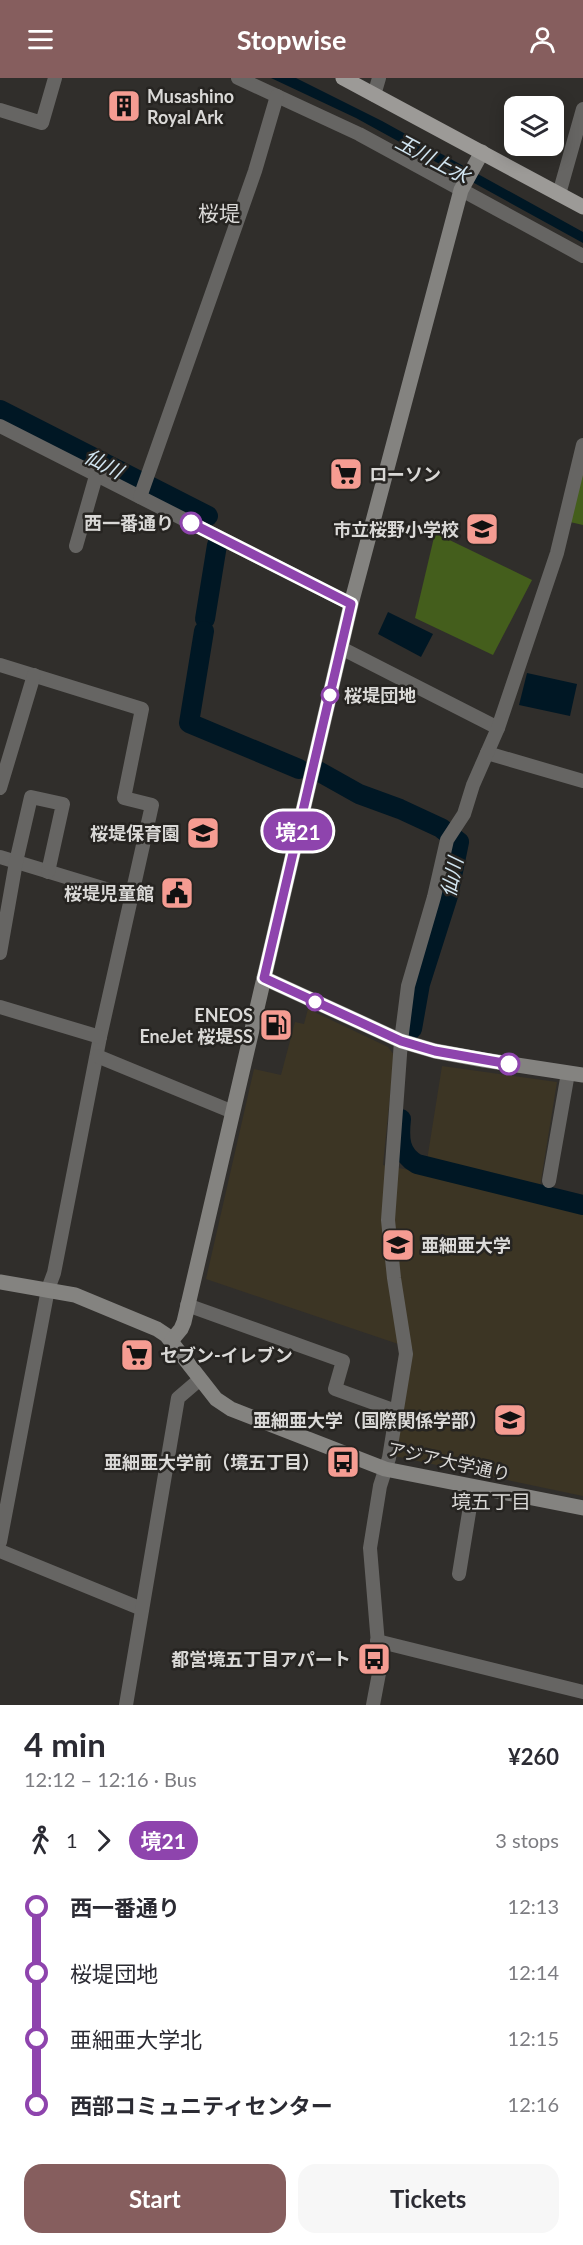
<!DOCTYPE html>
<meta charset="utf-8">
<style>
:root{--surface:#fff;--page:#f7f7f7;--text:#2b2b33;--muted:#7c7c81;--accent:#865e5e}
body{margin:0;font-family:Lato,"Noto Sans JP",sans-serif;background:var(--page);color:var(--text);height:100vh;display:flex;flex-direction:column;font-size:22px;white-space:nowrap}
*{box-sizing:border-box;margin:0}
p{font-size:20px;color:var(--muted)}
.icon{flex:none;width:33px;height:33px;fill:none;stroke:currentColor;stroke-width:2;stroke-linecap:round;stroke-linejoin:round}
.map{position:relative;height:1627px;overflow:hidden}
.panel{display:flex;flex-direction:column;background:var(--surface);flex:1}
.panel>*{flex:none}
.badge{padding:0 12px;border-radius:20px;font-size:21px;line-height:39px}
.controls{position:absolute;left:504px;top:18px;display:grid;gap:12px}
.controls a{display:grid;place-items:center;width:60px;height:60px;border-radius:12px;background:var(--surface);box-shadow:0 3px 15px #0003;font-size:30px}
.map>.badge{position:absolute;translate:-50% -50%;box-shadow:0 0 0 3px #fff}
.legs{display:flex;align-items:center;gap:9px;height:66px;padding:0 24px;font-size:20px}
.legs p{margin-inline-start:auto}
.summary{display:flex;align-items:center;justify-content:space-between;height:102px;padding:0 24px}
h1{font-size:33px;font-weight:700;line-height:45px}
.button{display:flex;gap:12px;margin-top:auto;padding:12px 24px}
.button a{flex:1;height:69px;border-radius:18px;background:var(--accent);color:#fff;font-size:24px;font-weight:700;line-height:69px;text-align:center}
.button a+a{background:var(--page);color:var(--text)}
ul{padding:0 24px;list-style:none}
li{display:flex;align-items:center;gap:21px;height:66px;font-size:22px}
li i{display:grid;place-items:center;width:9px;height:100%;margin:0 8px;background:currentColor}
li i::after{content:'';width:15px;height:15px;margin:-8px;border:4px solid;border-radius:50%;background:var(--surface)}
li p{margin-inline-start:auto}
li:first-child i{background:linear-gradient(#0000 50%,currentColor 0)}
li:last-child i{background:linear-gradient(currentColor 50%,#0000 0)}
header{display:flex;justify-content:space-between;align-items:center;height:78px;padding:0 24px;background:var(--accent);color:#fff;font-size:27px;font-weight:700}
.map>svg:first-child{display:block}
</style>
<header><svg class="icon" aria-label="menu" viewBox="0 0 24 24"><path d="M4 6h16M4 12h16M4 18h16"/></svg>Stopwise<svg class="icon" aria-label="person" viewBox="0 0 24 24"><circle cx="12" cy="8" r="4"/><path d="M4 21q1-7 8-7t8 7"/></svg></header>
<div class="map">
<svg width="583" height="1627" viewBox="0 0 583 1627">
<rect width="100%" height="100%" fill="#302e2b"/>
<!-- education -->
<polygon fill="#3c3524" points="308,931 388,969 394,977 383,1087 425,1095 442,988 557,1004 538,1121 583,1132 583,1418 394,1378 413,1271 206,1201 254,991 281,997 295,944 304,946"/>
<!-- green -->
<g fill="#445e1c">
<polygon points="583,390 583,447 570,444"/>
<polygon points="435,455 532,502 493,577 415,540"/>
</g>
<!-- water -->
<g fill="#001724">
<polygon points="271,0 296,0 382,43 583,154 583,165 356,40"/>
<polygon points="388,534 433,556 421,579 378,556"/>
<polygon points="527,595 577,606 570,638 519,627"/>
</g>
<g fill="none" stroke-linecap="round" stroke-linejoin="round">
<!-- river -->
<g stroke="#001724" stroke-width="20">
<polyline points="0,332 208,438"/>
<polyline points="205,541 217,467"/>
<polyline points="204,553 189,645 299,691"/>
<polyline points="318,693 359,716 400,731 441,750 459,764 448,818 420,906 412,951"/>
<path d="M401,1041C399,1060 399,1076 417,1086L583,1127"/>
</g>
<!-- street -->
<g stroke="#666563" stroke-width="14">
<polyline points="238,0 359,56 583,178"/>
<polyline points="374,17 379,0"/>
<polyline points="0,32 42,45 55,0"/>
<polyline points="559,116 583,31"/>
<polyline points="0,348 351,526"/>
<polyline points="140,419 255,93 277,18"/>
<polyline points="76,468 96,398"/>
<polyline points="341,570 498,650"/>
<polyline points="0,587 142,631 124,720 152,727 100,959 54,1195 48,1211 0,1464"/>
<polyline points="487,675 583,703"/>
<polyline points="0,710 34,597"/>
<polyline points="0,779 132,819"/>
<polyline points="0,875 16,784 31,719 63,726 48,794"/>
<polyline points="0,929 100,959"/>
<polyline points="97,978 233,1034"/>
<polyline points="549,1103 568,995"/>
<polyline points="187,1227 343,1283 335,1311 396,1333"/>
<polyline points="0,1473 142,1531"/>
<polyline points="459,1496 473,1410"/>
<polyline points="377,1563 583,1614"/>
<polyline points="126,1627 178,1320 199,1302"/>
<polyline points="373,1627 380,1590 370,1470 380,1408 389,1380 406,1276 394,1200 388,1142 401,963 408,908 434,819 447,762 464,736 473,707 498,650 557,475 583,367"/>
</g>
<!-- secondary -->
<g stroke="#848380" stroke-width="15">
<polyline points="264,900 401,963 435,973 484,982 583,997"/>
<polyline points="0,1204 75,1217 157,1251 166,1257 216,1321 231,1331 385,1391 583,1430"/>
<polyline points="171,1263 181,1251 184,1244 351,526 461,112 482,74"/>
</g>
<!-- primary -->
<polyline stroke="#9c9a97" stroke-width="15" points="343,0 583,129"/>
</g>
<g fill="none" stroke-linecap="round" stroke-linejoin="round">
<defs>
<polyline id="line-1" points="191,445 351,526 264,900 401,963 435,973 509,986"/>
</defs>
<!-- line-1 casing -->
<use href="#line-1" stroke="#fff" stroke-width="14"/>
<!-- line-1 -->
<use href="#line-1" stroke="#8e44ad" stroke-width="9"/>
</g>
<!-- icons -->
<defs>
<symbol id="building-square" viewBox="-11 -11 22 22"><rect x="-9" y="-9" width="18" height="18" rx="4" fill="#f59c92" stroke="#262421"/><path d="M-4-6H4V6H1V3H-1V6H-4ZM-2.5-4.3h1.7v1.8h-1.7ZM.8-4.3h1.7v1.8H.8ZM-2.5-1h1.7V.8h-1.7ZM.8-1h1.7V.8H.8Z" fill="#111"/></symbol>
<symbol id="supermarket-square" viewBox="-11 -11 22 22"><rect x="-9" y="-9" width="18" height="18" rx="4" fill="#f59c92" stroke="#262421"/><path d="M-6-5.5h2.5l.6 2H6L4.5 2H-2.5L-4.4-4H-6ZM-1.5 3.2a1.3 1.3 0 1 0 .1 0ZM3 3.2a1.3 1.3 0 1 0 .1 0Z" fill="#111"/></symbol>
<symbol id="school-square" viewBox="-11 -11 22 22"><rect x="-9" y="-9" width="18" height="18" rx="4" fill="#f59c92" stroke="#262421"/><path d="M0-5L7-2L0 1L-7-2ZM-4 1L0 2.5L4 1V4Q0 6-4 4Z" fill="#111"/></symbol>
<symbol id="civic-square" viewBox="-11 -11 22 22"><rect x="-9" y="-9" width="18" height="18" rx="4" fill="#f59c92" stroke="#262421"/><path d="M-.6-6.5H3V-4.5H.6V-3L4-1V1h2V6H-6V1h2V-1L-.6-3ZM-1.2 2.5V6h2.4V2.5Z" fill="#111"/></symbol>
<symbol id="fuel-square" viewBox="-11 -11 22 22"><rect x="-9" y="-9" width="18" height="18" rx="4" fill="#f59c92" stroke="#262421"/><path d="M-5.5-6h7V0h2V4h1.3V-2.5L3-4.5l.8-.8L6-3V5H2.5V1h-1V6h-7ZM-4.2-4.7v3.2H.2V-4.7Z" fill="#111"/></symbol>
<symbol id="university-square" viewBox="-11 -11 22 22"><rect x="-9" y="-9" width="18" height="18" rx="4" fill="#f59c92" stroke="#262421"/><path d="M0-5L7-2L0 1L-7-2ZM-4 1L0 2.5L4 1V4Q0 6-4 4Z" fill="#111"/></symbol>
<symbol id="bus-square" viewBox="-11 -11 22 22"><rect x="-9" y="-9" width="18" height="18" rx="4" fill="#f59c92" stroke="#262421"/><path d="M-5-6H5V4H4V6H2V4H-2V6H-4V4H-5ZM-3.5-4V0h7V-4ZM-3.5 1.2v1.5H-2V1.2ZM2 1.2v1.5H3.5V1.2Z" fill="#111"/></symbol>
</defs>
<g fill-rule="evenodd">
<use href="#building-square" x="105" y="9" width="38" height="38"/>
<use href="#supermarket-square" x="327" y="377" width="38" height="38"/>
<use href="#school-square" x="463" y="432" width="38" height="38"/>
<use href="#school-square" x="184" y="736" width="38" height="38"/>
<use href="#civic-square" x="158" y="796" width="38" height="38"/>
<use href="#fuel-square" x="257" y="928" width="38" height="38"/>
<use href="#university-square" x="379" y="1148" width="38" height="38"/>
<use href="#supermarket-square" x="118" y="1258" width="38" height="38"/>
<use href="#university-square" x="491" y="1323" width="38" height="38"/>
<use href="#bus-square" x="324" y="1365" width="38" height="38"/>
<use href="#bus-square" x="355" y="1562" width="38" height="38"/>
</g>
<!-- markers -->
<g fill="#fff" stroke="#8e44ad" stroke-width="3">
<circle cx="191" cy="445" r="10"/>
<circle cx="330" cy="617" r="8"/>
<circle cx="315" cy="924" r="8"/>
<circle cx="509" cy="986" r="10"/>
</g>
<g text-anchor="middle" dominant-baseline="central" stroke-width="5" stroke-linejoin="round" paint-order="stroke">
<!-- poi labels -->
<g font-size="18" font-weight="bold" fill="#dad9d7" stroke="#262421" text-anchor="end">
<text x="147" y="18" text-anchor="start">Musashino<tspan x="147" dy="21">Royal Ark</tspan></text>
<text x="369" y="396" text-anchor="start">ローソン</text>
<text x="459" y="451">市立桜野小学校</text>
<text x="180" y="755">桜堤保育園</text>
<text x="154" y="815">桜堤児童館</text>
<text x="253" y="937">ENEOS<tspan x="253" dy="21">EneJet 桜堤SS</tspan></text>
<text x="421" y="1167" text-anchor="start">亜細亜大学</text>
<text x="160" y="1277" text-anchor="start">セブン-イレブン</text>
<text x="487" y="1342">亜細亜大学（国際関係学部）</text>
<text x="320" y="1384">亜細亜大学前（境五丁目）</text>
<text x="351" y="1581">都営境五丁目アパート</text>
</g>
<!-- stop labels -->
<g font-size="18" font-weight="bold" fill="#dad9d7" stroke="#262421" text-anchor="end">
<text x="174" y="445">西一番通り</text>
<text x="344" y="617" text-anchor="start">桜堤団地</text>
</g>
<!-- street labels -->
<g font-size="18" fill="#dad9d7" stroke="#262421">
<text transform="translate(449 1383) rotate(12)">アジア大学通り</text>
</g>
<!-- water labels -->
<g font-size="20" font-style="italic" fill="#d1e5f1" stroke="#262421">
<text transform="translate(433 80) rotate(28)">玉川上水</text>
<text transform="translate(104 385) rotate(27)">仙川</text>
<text transform="translate(451 799) rotate(-78)">仙川</text>
</g>
<!-- neighbourhood labels -->
<g font-size="20" fill="#dad9d7" stroke="#262421">
<text x="491" y="1423">境五丁目</text>
</g>
<!-- quarter labels -->
<g font-size="21" fill="#dad9d7" stroke="#262421">
<text x="219" y="134">桜堤</text>
</g>
</g>
</svg>
<div class="controls">
<a><svg class="icon" aria-label="layers" viewBox="0 0 24 24"><path d="M12 4l9 5-9 5-9-5zM3 14l9 5 9-5"/></svg></a>
</div>
<b class="badge" style="left:298px;top:753px;background:#8e44ad;color:#fff">境21</b>
</div>
<section class="panel">
<div class="summary"><div><h1>4 min</h1><p>12:12 – 12:16 · Bus</p></div><b>¥260</b></div>
<div class="legs"><svg class="icon" aria-label="walk" viewBox="0 0 24 24"><circle cx="13" cy="4" r="2"/><path d="M13 8l-2 6 4 7M11 14l-3 7M7 12l3-4h3l4 4"/></svg>1<svg class="icon" aria-label="forward" viewBox="0 0 24 24"><path d="M9 5l7 7-7 7"/></svg><b class="badge" style="background:#8e44ad;color:#fff">境21</b><p>3 stops</p></div>
<ul>
<li><i style="color:#8e44ad"></i><b>西一番通り</b><p>12:13</p></li>
<li><i style="color:#8e44ad"></i><span>桜堤団地</span><p>12:14</p></li>
<li><i style="color:#8e44ad"></i><span>亜細亜大学北</span><p>12:15</p></li>
<li><i style="color:#8e44ad"></i><b>西部コミュニティセンター</b><p>12:16</p></li>
</ul>
<div class="button"><a>Start</a><a>Tickets</a></div>
</section>
